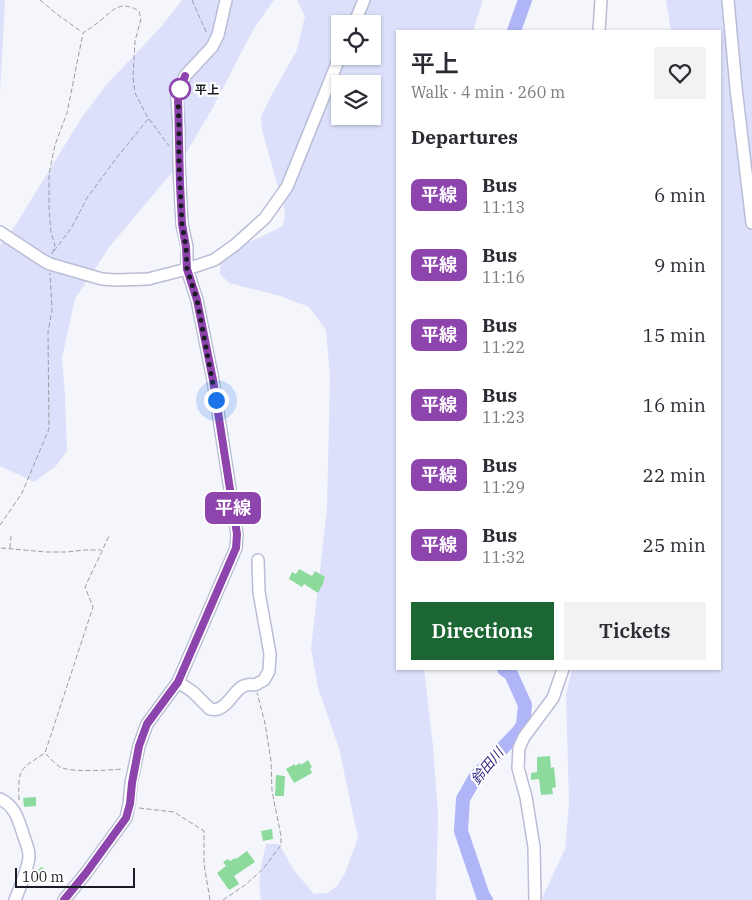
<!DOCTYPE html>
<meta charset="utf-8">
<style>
:root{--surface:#fff;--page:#f2f2f3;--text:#2b2b33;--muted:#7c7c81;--accent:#1c6634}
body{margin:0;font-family:"IBM Plex Serif","Noto Sans JP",serif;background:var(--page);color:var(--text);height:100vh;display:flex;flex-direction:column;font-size:19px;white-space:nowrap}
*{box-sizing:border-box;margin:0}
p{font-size:16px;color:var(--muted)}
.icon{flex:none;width:28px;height:28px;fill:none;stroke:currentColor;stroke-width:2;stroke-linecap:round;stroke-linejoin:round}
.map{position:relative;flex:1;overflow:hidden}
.drawer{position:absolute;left:396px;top:30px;width:325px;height:640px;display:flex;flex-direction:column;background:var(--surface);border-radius:0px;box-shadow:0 1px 4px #0004}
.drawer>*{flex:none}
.badge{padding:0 10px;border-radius:8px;font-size:18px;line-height:32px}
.fabs{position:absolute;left:331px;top:15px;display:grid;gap:10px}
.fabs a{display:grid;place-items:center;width:50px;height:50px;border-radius:0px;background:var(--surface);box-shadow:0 1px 4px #0004;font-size:25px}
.scale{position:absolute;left:15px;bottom:12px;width:120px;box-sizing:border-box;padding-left:5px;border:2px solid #1a1b25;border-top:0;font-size:14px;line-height:18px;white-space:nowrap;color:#1a1b25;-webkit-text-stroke:4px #fff;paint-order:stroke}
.you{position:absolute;width:25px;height:25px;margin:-12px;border:4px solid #fff;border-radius:50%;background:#1a73e8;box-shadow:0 0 0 8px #1a73e833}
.map>.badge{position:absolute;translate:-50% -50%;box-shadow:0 0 0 2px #fff}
h2{padding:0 15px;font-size:19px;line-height:45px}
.round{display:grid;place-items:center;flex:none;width:52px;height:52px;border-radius:0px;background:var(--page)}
.head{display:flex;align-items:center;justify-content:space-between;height:85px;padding:0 15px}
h1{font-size:24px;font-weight:600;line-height:38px}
.primary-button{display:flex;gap:10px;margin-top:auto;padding:10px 15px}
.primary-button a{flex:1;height:58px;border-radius:0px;background:var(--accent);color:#fff;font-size:20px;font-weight:600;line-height:58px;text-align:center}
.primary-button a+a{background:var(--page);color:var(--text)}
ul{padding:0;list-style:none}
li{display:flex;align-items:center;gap:15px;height:70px;padding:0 15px}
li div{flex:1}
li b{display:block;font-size:19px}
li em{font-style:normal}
li .badge{min-width:55px;font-weight:700;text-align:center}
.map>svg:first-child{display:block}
</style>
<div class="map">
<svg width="752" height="900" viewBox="0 0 752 900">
<rect width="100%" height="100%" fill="#f5f6fb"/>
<!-- green -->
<g fill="#dce0fa" fill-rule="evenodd">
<polygon points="0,0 5,0 0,94"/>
<polygon points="182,0 274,0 253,30 211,111 180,163 110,246 75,299 62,358 65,395 67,451 56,466 34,482 0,466 0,245 15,226 82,117 107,84 161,27"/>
<path d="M297,0H483L473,31H398V669H424L433,746L438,814L436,900H261C257,882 262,862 266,844H279L293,869L314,894L327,893L337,886L345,873L358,838L339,748L318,688L311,648L327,509L330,376L326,330L309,307L280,296L229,283L220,274V256C241,245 262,237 283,226L285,212L262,130L261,117L270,98L297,50L305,16ZM340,24H372V56H340ZM340,84H372V116H340Z"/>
<polygon points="666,0 752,0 752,900 542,900 543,896 565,849 569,803 566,694 572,669 720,669 720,31 671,31"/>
</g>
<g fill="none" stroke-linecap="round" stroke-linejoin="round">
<!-- river -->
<g stroke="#afb5f7" stroke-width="14">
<polyline points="514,31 525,0"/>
<polyline points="486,900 483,896 461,831 463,799 476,776 518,732 523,725 525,705 511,674 504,669"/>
</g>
</g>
<!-- building -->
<g fill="#8cdb9d">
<polygon points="299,569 312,576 315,571 325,577 323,582 324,582 318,593 304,584 302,587 289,579 292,572 296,574"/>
<polygon points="550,756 551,768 554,767 556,787 552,788 553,794 541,795 539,779 531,780 531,773 537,772 537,757"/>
<polygon points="308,760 312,767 310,768 312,773 294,783 286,769 295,764 295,766 300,763 301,765"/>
<polygon points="276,775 285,776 284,796 275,796"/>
<polygon points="36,797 36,806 24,807 23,798"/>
<polygon points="272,829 273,839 263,841 261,831"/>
<polygon points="247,851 255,862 234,876 239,884 229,890 217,873 226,866 223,862 228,859 230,861 235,858 236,859"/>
<polygon points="42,867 48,875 39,882 36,878 33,880 31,878 33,873"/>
</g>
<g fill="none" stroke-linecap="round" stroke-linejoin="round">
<defs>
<g id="minor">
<polyline points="728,0 736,88 752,223"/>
<polyline points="354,24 364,0"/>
<polyline points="599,31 601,0"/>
<polyline points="0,232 44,261 50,264 102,279 116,280 148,279 187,269 214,260 235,245 265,218 287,187 340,56"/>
<path d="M178,682L193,692L210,709C212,709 215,710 218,709C233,704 235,681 255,685L264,680L269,671L270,654L259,592L258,560"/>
<path d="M0,799C16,806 19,822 24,837C26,843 29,849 29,856C29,866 19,890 15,900"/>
<polyline points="64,900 86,873 126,818 129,804 131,783 139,746 147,724 178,682 236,548 237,534 213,380 197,300 187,269 187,247 182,224 179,164 179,129 177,97 185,76 212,47 218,35 226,0"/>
<polyline points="535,900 534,847 526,797 518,768 519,748 524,737 553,698 563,669"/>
</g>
</defs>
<!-- minor casing -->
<use href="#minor" stroke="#babdd7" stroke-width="14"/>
<!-- path -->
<g stroke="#9c9da4" stroke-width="1" stroke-dasharray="5 2.5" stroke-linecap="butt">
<polyline points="40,0 58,15 82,32"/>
<polyline points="192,0 207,34"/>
<polyline points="54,251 72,227 87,198 118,156 149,118"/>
<path d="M52,254L55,246L51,232L49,209V174L55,145L67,113L83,33C89,29 95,25 100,21C114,9 120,0 139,11L141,19L135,41L133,77L135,93L147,116L169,146"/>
<polyline points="0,525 22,493 49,429 48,332 52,310 50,273"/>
<polyline points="1,548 46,552 67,552 85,550 101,550"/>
<polyline points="10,548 11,536"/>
<path d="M46,754C50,758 55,764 60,767C72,773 109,770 123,769"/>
<path d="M19,800C18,768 19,770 45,753L93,607L85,587L109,536"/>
<polyline points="139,808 174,812 204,831 204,864 210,900"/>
<polyline points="223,900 245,885 263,869 281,845 281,836 272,791 271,761 265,723 257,693"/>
</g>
<!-- minor -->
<use href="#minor" stroke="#fff" stroke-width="11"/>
</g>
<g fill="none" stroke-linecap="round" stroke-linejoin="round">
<defs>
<polyline id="line" points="64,900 86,873 126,818 130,804 132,783 139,746 147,724 178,682 236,548 237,534 213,380 197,300 187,269 186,247 182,224 180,184 178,97 185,76"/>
</defs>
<!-- line casing -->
<use href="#line" stroke="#fff" stroke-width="11"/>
<!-- line -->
<use href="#line" stroke="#8e44ad" stroke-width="8"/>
<!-- walk -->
<polyline stroke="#1a1b25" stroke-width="5" stroke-dasharray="0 9" points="180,89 178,97 179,128 179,164 182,224 186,247 187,269 197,300 216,400"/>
</g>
<!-- markers -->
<circle fill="#fff" stroke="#8e44ad" stroke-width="2.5" cx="180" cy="89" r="10"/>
<g text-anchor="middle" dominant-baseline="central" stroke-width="4.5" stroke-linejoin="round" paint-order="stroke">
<!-- stop labels -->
<g font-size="12" font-weight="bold" fill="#1a1b25" stroke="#fff" text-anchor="start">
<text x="195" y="89">平上</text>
</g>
<!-- water labels -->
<g font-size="14" font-style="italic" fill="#332a86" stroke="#fff">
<text transform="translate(487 766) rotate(-51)">鈴田川</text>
</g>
</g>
</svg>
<div class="fabs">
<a><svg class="icon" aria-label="locate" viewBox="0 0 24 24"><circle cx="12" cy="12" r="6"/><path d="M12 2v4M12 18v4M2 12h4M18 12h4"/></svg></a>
<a><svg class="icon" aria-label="layers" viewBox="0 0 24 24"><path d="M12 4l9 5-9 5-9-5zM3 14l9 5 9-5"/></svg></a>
</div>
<div class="scale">100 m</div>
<div class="you" style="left:216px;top:400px"></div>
<b class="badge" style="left:233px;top:508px;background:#8e44ad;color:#fff">平線</b>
<section class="drawer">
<div class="head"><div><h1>平上</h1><p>Walk · 4 min · 260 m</p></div><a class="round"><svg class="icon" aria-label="heart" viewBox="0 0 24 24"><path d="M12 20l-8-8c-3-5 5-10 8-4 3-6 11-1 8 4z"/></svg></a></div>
<h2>Departures</h2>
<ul>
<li><span class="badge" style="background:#8e44ad;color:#fff">平線</span><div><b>Bus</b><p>11:13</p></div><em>6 min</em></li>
<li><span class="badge" style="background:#8e44ad;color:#fff">平線</span><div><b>Bus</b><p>11:16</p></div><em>9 min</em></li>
<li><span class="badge" style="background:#8e44ad;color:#fff">平線</span><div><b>Bus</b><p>11:22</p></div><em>15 min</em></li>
<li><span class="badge" style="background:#8e44ad;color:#fff">平線</span><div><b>Bus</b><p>11:23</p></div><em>16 min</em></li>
<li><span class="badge" style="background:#8e44ad;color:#fff">平線</span><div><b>Bus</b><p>11:29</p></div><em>22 min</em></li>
<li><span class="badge" style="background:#8e44ad;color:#fff">平線</span><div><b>Bus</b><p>11:32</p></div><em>25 min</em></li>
</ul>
<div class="primary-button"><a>Directions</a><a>Tickets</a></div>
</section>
</div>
